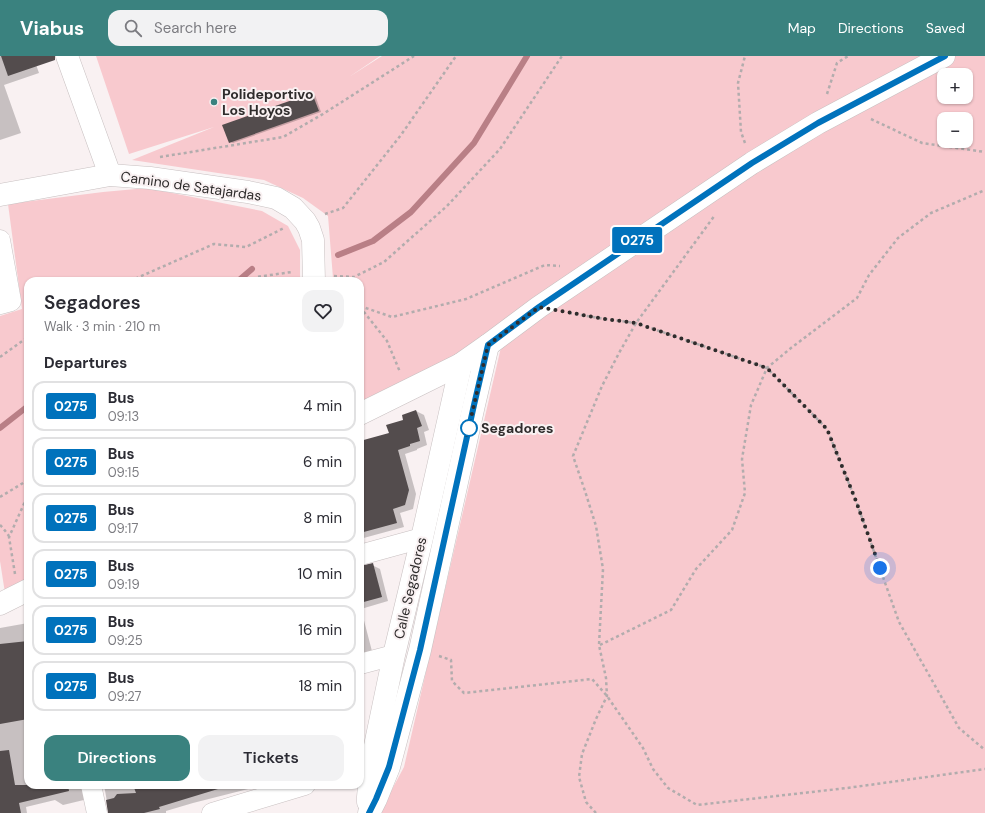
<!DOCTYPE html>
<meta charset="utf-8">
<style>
:root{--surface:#fff;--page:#f2f2f3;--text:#2b2b33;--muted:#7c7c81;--line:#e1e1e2;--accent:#3a827f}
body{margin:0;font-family:"DM Sans",sans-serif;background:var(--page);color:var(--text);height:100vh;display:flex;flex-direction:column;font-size:15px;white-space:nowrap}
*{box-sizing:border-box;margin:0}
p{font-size:13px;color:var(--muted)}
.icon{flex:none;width:22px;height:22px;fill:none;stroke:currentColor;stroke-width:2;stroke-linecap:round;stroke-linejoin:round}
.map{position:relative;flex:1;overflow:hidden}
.sheet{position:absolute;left:24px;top:221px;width:340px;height:512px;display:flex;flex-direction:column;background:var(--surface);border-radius:12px;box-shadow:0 1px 3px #0004}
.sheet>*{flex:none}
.badge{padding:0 8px;border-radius:3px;font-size:14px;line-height:26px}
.fabs{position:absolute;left:937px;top:12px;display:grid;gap:8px}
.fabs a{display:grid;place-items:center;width:36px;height:36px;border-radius:8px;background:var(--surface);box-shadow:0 1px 3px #0004;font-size:20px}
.you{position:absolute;width:20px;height:20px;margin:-10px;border:3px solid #fff;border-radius:50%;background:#1a73e8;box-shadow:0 0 0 6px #1a73e833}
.map>.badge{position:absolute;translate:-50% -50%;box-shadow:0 0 0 2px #fff}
h2{padding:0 20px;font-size:15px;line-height:36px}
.round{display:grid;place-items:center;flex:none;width:42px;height:42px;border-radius:12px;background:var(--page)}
.overview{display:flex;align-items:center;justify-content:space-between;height:68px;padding:0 20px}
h1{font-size:19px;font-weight:600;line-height:30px}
.primary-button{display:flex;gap:8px;margin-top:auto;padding:8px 20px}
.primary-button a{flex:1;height:46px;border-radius:12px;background:var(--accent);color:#fff;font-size:16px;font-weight:600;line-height:46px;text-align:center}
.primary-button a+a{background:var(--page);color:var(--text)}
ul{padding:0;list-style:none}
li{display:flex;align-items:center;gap:12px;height:50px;margin:0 8px 6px;padding:0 12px;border:2px solid var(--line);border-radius:12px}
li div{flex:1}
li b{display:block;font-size:15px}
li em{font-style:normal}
li .badge{min-width:44px;font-weight:700;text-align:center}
header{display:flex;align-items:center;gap:24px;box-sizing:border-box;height:56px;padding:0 20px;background:var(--accent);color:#fff}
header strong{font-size:19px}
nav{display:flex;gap:22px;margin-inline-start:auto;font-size:14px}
.search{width:280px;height:36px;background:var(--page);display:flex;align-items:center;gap:10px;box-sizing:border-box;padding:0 14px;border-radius:12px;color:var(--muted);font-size:15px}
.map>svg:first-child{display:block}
</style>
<header>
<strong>Viabus</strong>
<div class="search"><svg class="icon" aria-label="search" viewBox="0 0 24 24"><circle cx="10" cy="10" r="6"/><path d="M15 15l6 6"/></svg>Search here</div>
<nav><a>Map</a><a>Directions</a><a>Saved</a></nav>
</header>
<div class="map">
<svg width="985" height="757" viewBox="0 0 985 757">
<rect width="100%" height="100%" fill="#f9f1f2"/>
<!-- green -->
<g fill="#f8c9ce" fill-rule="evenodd">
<path d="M96,0H380L349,21L382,0H985V757H381L382,752L404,711L502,287L360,353V225H332L333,222L328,160L303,142L264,124L132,104L214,71L129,98ZM944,19H966V41H944ZM944,63H966V85H944Z"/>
<polygon points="147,132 262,155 288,170 300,194 300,225 28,225 28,524 5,537 0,505 0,260 22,253 8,148 103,136"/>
</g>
<!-- shadow -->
<g fill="#0003">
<polygon points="0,0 33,0 39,17 4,29 21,77 0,84"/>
<polygon points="312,38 315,39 321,56 233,87 230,86"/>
<polygon points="416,355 424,359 429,374 424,376 427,389 417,393 417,394 405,398 416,438 413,453 400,457 404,471 360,483 360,386 390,378 404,365 403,360"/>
<polygon points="372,509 380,513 388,545 361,553 373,599 360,603 360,511"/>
<polygon points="28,567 28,729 88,729 88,743 63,749 55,744 26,751 27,757 0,757 0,572"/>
<polygon points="104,729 264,729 193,747 166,755 166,757 109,757"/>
</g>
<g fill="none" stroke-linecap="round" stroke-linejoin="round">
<!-- stream -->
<g stroke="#b97f86" stroke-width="6">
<polyline points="338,199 373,185 411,156 474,87 527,0"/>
<polyline points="238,225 252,213"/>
<polyline points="0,372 28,350"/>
</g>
</g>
<!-- building -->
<g fill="#534c4d">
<polygon points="1,0 55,0 55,4 8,20"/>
<polygon points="312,37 319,55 229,87 222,69"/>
<polygon points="416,354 422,370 417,372 420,385 410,388 410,390 398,394 409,434 405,449 393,453 397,467 360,477 360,385 389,377 386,369 403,364 402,359"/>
<polygon points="373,507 382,541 360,547 360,510"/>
<polygon points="28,585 28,663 0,668 0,588"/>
<polygon points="9,694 15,729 68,729 69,735 19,747 21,757 0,757 0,695"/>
<polygon points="133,729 217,729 218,733 159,751 160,753 144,757 108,757 106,744 114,742 117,738 136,737"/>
</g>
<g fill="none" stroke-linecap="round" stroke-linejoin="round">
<defs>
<g id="street">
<polyline points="0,184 11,245 0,248"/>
<polyline points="360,499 422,482"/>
<polyline points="360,608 394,599"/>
<polyline points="91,729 97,757"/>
<polyline points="212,757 305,729"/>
</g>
<g id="secondary">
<polyline points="67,0 110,119"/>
<polyline points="0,139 110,119 150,122 248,136 276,142 293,152 305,165 309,172 313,184 314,225"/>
<polyline points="360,358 461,308 488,289 539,251 752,107 818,67 944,0"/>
<polyline points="0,548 28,534"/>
<polyline points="368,746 368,741 371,709 394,599 422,482 461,308"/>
<polyline points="369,757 376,743 389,711 420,594 474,349 488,289"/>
</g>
</defs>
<!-- street casing -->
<use href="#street" stroke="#c8c0c1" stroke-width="21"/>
<!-- secondary casing -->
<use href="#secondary" stroke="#c8c0c1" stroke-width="23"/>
<!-- path -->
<g stroke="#b2acad" stroke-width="2.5" stroke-dasharray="3 3" stroke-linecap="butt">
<polyline points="827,38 837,7 848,0"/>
<polyline points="871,63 922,87 985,96"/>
<polyline points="745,87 741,76 738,27 745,0"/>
<polyline points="160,101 283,81 323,58 414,0"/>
<polyline points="325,158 343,152 401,79 456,0"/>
<polyline points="334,220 354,221 384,206 447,150 500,93 562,0"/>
<polyline points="130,225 214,188 246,191 284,172"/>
<polyline points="256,225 256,221 292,216"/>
<polyline points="360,250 392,261 466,243 545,209 560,210"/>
<polyline points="360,251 387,285 400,316"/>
<polyline points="569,257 605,263 636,267 767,312 827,373 856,445 899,566 959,672 985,694"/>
<polyline points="0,301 28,281"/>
<polyline points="0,441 28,424"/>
<polyline points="0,469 3,472 9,480"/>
<polyline points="15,518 9,481 28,439"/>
<polyline points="600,589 671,554 696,513 732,474 745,437 742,403 751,349 767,312 791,292 857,242 869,219 898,182 931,157 985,134"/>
<polyline points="439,600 451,604 452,625 464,637 592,623 607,640 643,692 653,713 668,732 697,749 847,732 985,713"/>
<polyline points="596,757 586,746 579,721 582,698 596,663 607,640 606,622 599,589 603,513 596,470 585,435 573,400 602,330 619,297 636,267 715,159"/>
</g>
<!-- street -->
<use href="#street" stroke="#fff" stroke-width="20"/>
<!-- secondary -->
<use href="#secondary" stroke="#fff" stroke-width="22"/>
</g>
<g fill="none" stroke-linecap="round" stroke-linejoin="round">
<defs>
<polyline id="line" points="369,757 376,743 389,711 420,594 474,349 488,289 539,251 752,107 818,67 945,0"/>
</defs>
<!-- line casing -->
<use href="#line" stroke="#fff" stroke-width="9"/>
<!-- line -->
<use href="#line" stroke="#0072bc" stroke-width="6"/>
<!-- walk -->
<polyline stroke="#2f2c2c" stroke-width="4" stroke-dasharray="0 7.2" points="469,372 467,379 488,289 539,251 605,263 636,267 767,312 827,373 856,445 880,512"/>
</g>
<!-- markers -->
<circle fill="#3a827f" stroke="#f9f1f2" stroke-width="1.5" cx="214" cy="46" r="4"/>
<circle fill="#fff" stroke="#0072bc" stroke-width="2" cx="469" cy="372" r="8"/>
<g text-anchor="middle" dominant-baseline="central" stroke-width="4" stroke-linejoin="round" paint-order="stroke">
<!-- poi labels -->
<g font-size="14" font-weight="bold" fill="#2f2c2c" stroke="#f9f1f2" text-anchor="start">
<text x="222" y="38">Polideportivo<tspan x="222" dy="16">Los Hoyos</tspan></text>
</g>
<!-- street labels -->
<g font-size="14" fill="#2f2c2c" stroke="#f9f1f2">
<text transform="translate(191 130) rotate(8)">Camino de Satajardas</text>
<text transform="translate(410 532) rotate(-77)">Calle Segadores</text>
</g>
<!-- stop labels -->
<g font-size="14" font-weight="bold" fill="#2f2c2c" stroke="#f9f1f2" text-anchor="start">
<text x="481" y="372">Segadores</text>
</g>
</g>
</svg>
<div class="fabs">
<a>+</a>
<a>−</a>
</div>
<div class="you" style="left:880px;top:512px"></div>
<b class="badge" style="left:637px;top:184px;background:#0072bc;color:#fff">0275</b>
<section class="sheet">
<div class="overview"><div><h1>Segadores</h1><p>Walk · 3 min · 210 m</p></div><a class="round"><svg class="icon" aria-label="heart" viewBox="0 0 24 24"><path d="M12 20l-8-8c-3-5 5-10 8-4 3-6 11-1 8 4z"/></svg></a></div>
<h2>Departures</h2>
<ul>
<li><span class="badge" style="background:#0072bc;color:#fff">0275</span><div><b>Bus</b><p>09:13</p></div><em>4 min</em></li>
<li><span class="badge" style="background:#0072bc;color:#fff">0275</span><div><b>Bus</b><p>09:15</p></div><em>6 min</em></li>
<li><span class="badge" style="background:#0072bc;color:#fff">0275</span><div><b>Bus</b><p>09:17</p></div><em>8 min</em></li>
<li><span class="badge" style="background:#0072bc;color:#fff">0275</span><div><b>Bus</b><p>09:19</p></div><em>10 min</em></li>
<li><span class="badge" style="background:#0072bc;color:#fff">0275</span><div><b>Bus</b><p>09:25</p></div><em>16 min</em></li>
<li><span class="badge" style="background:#0072bc;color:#fff">0275</span><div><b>Bus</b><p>09:27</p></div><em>18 min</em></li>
</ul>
<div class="primary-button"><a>Directions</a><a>Tickets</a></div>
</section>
</div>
